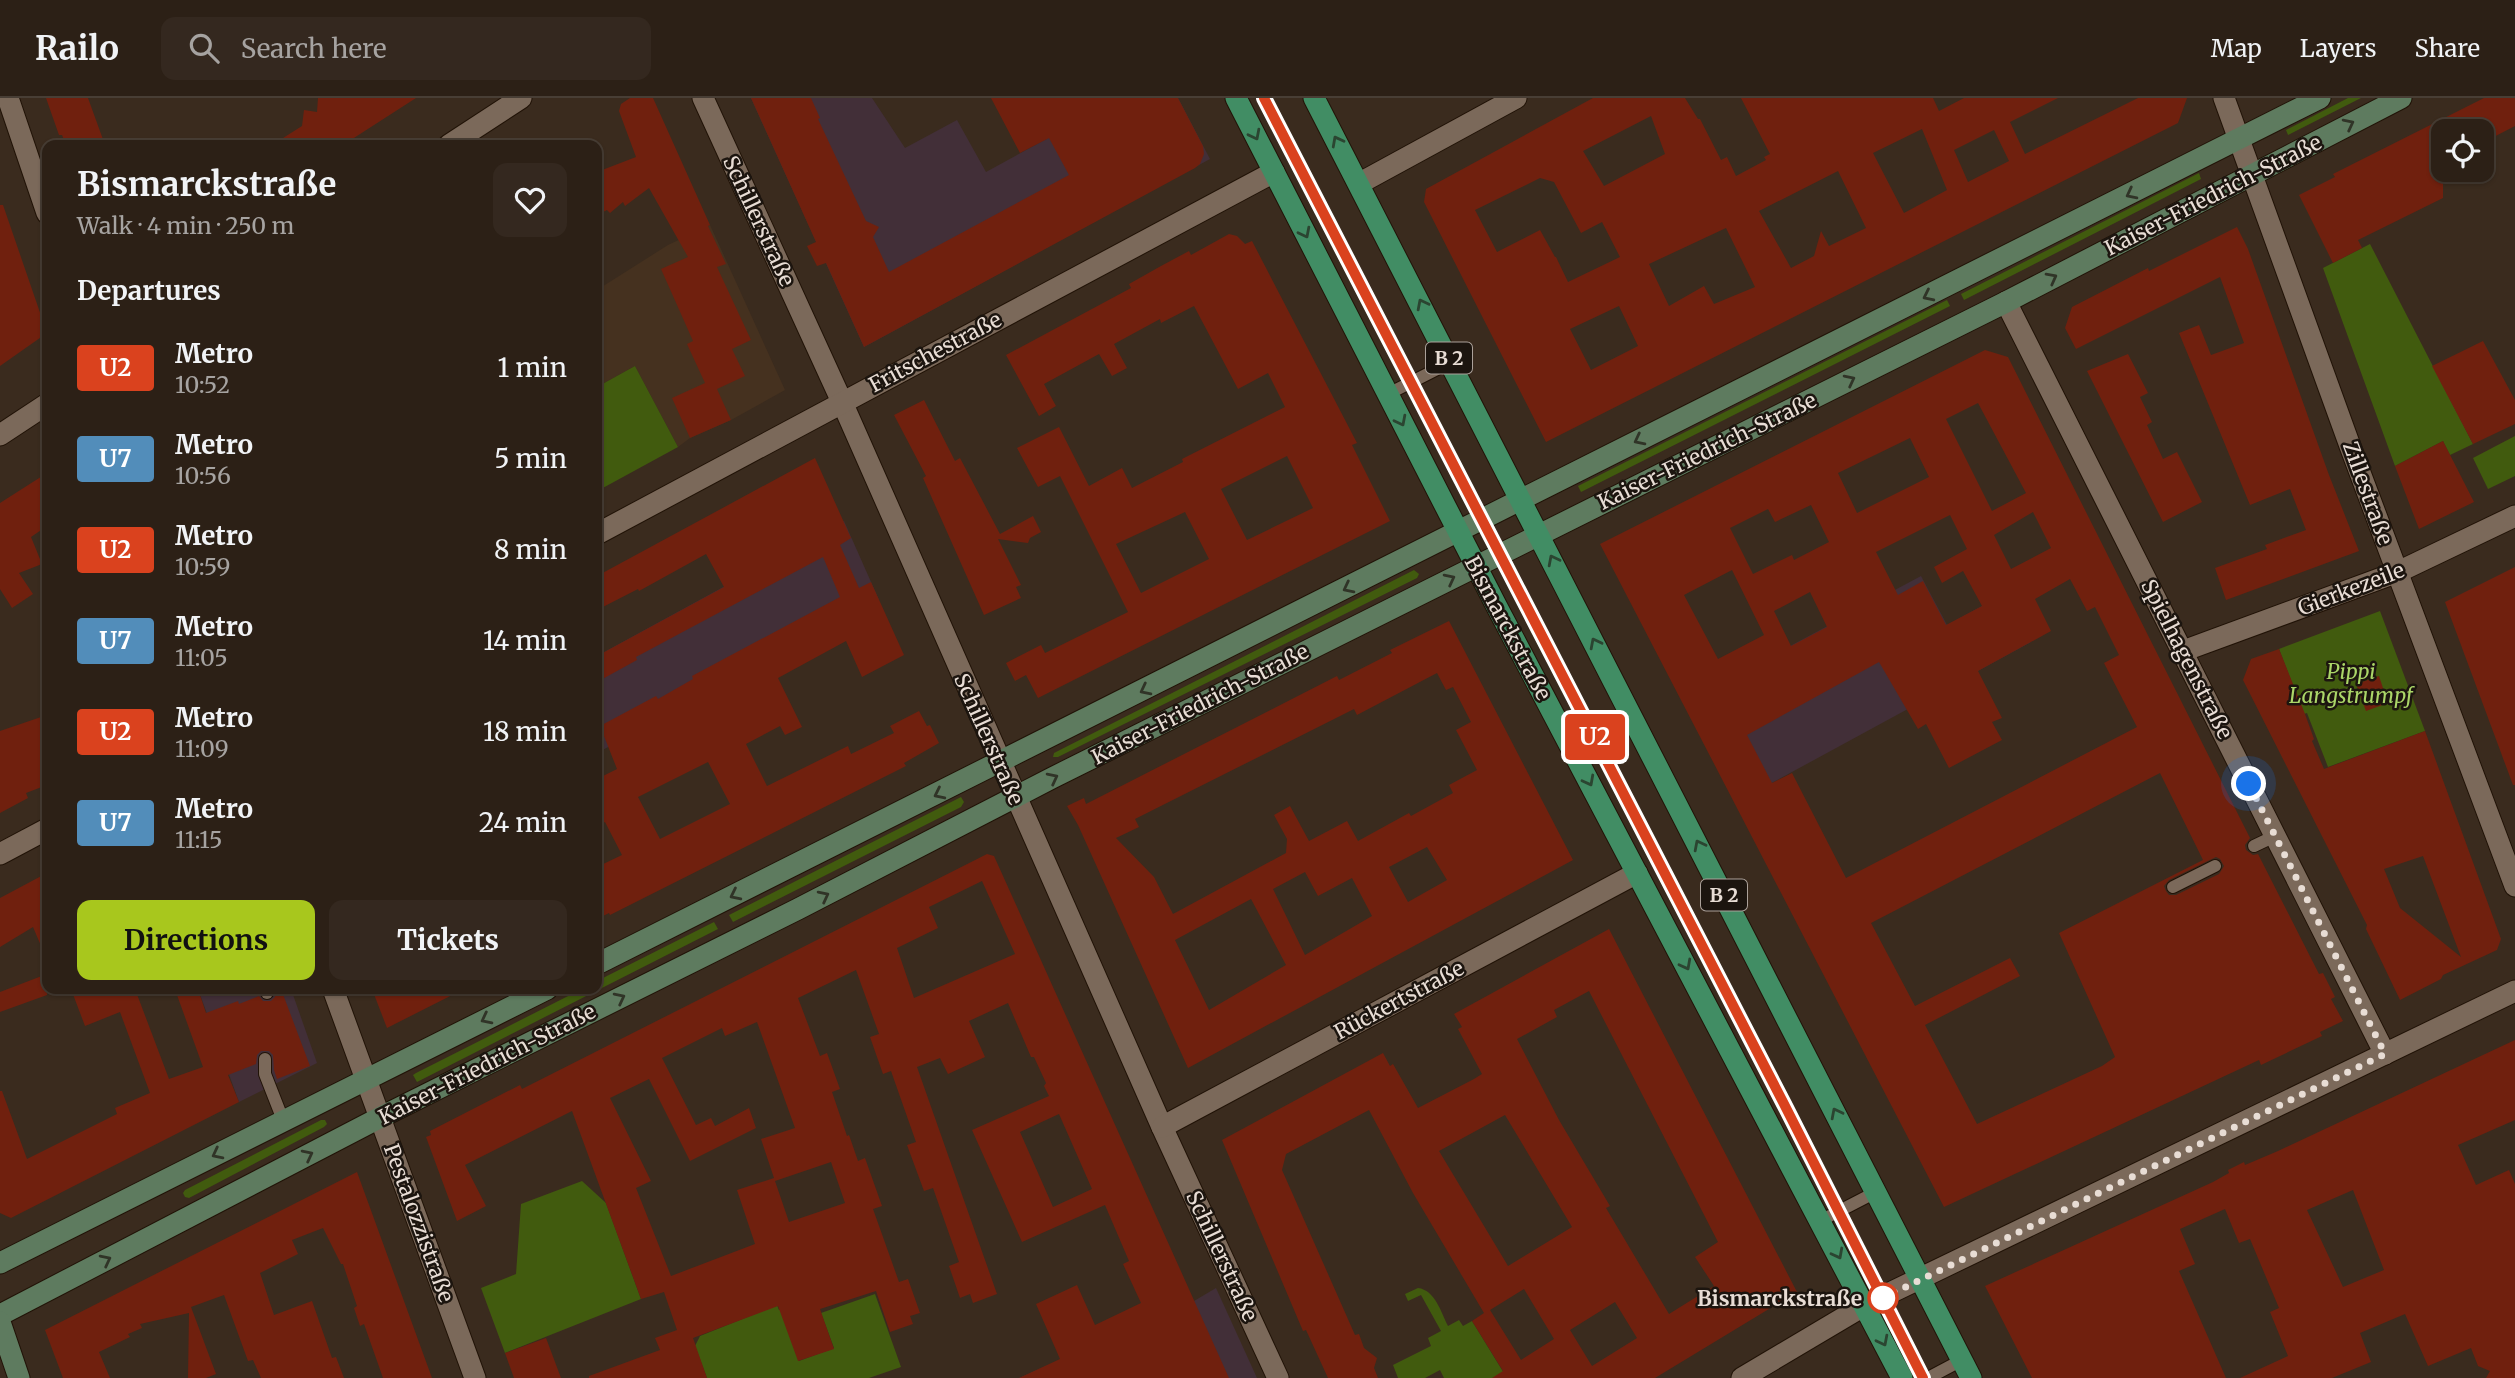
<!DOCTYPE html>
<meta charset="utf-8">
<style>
:root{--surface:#2c2016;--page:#34281f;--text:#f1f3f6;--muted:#a6a3a1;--line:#483e35;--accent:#a8c71d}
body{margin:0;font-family:Merriweather,serif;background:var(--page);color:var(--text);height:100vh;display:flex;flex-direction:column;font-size:26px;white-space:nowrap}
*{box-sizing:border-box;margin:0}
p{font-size:23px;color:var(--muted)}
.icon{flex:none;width:38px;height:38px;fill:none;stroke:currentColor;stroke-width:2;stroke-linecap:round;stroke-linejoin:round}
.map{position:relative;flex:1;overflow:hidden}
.panel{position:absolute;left:42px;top:42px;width:560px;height:854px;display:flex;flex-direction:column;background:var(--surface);border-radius:14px;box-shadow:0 2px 5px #0004,0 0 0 2px var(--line)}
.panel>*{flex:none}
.badge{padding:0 14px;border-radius:5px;font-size:24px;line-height:46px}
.fabs{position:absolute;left:2431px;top:21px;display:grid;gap:14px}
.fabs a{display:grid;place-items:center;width:63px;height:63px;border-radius:14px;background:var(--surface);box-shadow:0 2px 5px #0004,0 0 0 2px var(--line);font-size:35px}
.you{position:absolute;width:35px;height:35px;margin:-18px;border:5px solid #fff;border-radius:50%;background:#1a73e8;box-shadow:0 0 0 10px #1a73e833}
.map>.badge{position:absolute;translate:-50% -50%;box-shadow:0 0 0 4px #fff}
h2{padding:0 35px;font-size:26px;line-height:63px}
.round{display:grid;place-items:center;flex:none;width:74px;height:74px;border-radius:14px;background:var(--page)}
.headline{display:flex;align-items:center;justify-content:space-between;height:119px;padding:0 35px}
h1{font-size:33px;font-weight:700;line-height:52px}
.action{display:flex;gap:14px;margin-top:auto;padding:14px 35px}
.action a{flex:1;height:80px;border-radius:14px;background:var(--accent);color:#111;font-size:28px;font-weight:700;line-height:80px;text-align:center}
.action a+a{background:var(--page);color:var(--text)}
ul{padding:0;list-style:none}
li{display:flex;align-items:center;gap:21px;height:91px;padding:0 35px}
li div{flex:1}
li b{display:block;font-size:26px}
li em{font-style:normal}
li .badge{min-width:77px;font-weight:700;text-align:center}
header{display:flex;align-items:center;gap:42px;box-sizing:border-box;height:98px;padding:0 35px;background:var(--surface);border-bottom:2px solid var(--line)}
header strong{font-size:33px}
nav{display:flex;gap:38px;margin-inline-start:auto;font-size:24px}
.search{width:490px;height:63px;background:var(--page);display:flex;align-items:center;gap:18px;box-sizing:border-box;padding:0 24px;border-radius:14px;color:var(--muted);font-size:26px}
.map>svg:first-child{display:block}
</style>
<header>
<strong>Railo</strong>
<div class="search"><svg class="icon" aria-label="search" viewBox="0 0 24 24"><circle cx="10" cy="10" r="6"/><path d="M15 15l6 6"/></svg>Search here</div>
<nav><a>Map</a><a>Layers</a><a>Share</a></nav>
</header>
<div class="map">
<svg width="2515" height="1280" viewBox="0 0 2515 1280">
<rect width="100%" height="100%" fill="#3a2b1e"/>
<!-- commercial -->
<g fill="#422f38">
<polygon points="751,0 872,0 905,50 957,22 986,74 1121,0 1178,0 1210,61 864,249"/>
<polygon points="844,423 879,502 597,655 597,558"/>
<polygon points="1921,478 1947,527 2006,495 2031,544 1735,705 1736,577"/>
<polygon points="198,891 291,891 317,965 239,1004"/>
<polygon points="1216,1190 1257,1280 1019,1280 1194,1203"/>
</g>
<!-- built -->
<polygon fill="#45311f" points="710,127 785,292 731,322 690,340 678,349 635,268 597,289 597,192 668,147"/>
<!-- green -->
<g fill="#415b0e">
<polygon points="2348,0 2361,0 2288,37 2286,32"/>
<polygon points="2199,75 2201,81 1964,202 1961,196"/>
<polygon points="2370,146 2473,346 2450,357 2443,343 2395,368 2323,170"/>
<polygon points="1947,202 1950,208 1581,394 1578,388"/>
<polygon points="635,268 678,349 601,391 597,384 597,289"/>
<polygon points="2515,338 2515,378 2488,391 2473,360"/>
<polygon points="1414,472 1419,476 1417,480 1058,659 1053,659 1054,655"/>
<polygon points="2380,513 2425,633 2328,669 2307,615 2304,616 2279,551"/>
<polygon points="961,699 964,704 961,709 733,824 729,817"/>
<polygon points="714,824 718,831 417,984 413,977 416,975 582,891 597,891 597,883"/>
<polygon points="321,1022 325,1022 327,1026 324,1029 189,1100 185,1099 183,1095 185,1092"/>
<polygon points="582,1083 606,1105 641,1201 505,1255 481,1190 516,1176 521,1106"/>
<path d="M1418,1190C1435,1192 1441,1214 1448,1228L1459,1222L1463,1228L1472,1223L1507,1280H1444L1440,1272L1425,1280H1398L1393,1267L1431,1248L1428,1240L1441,1233L1421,1197L1408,1203L1405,1196Z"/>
<polygon points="875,1196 901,1269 869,1280 707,1280 695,1248 700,1238 777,1207 779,1212 791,1208 789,1236 799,1263 834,1250 821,1215"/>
</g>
<!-- building -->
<g fill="#70200e" fill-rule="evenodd">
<polygon points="46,0 88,0 105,47 66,47 62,37 59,37"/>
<polygon points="318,0 416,0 343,47 272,47 302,28 304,12 317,14"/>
<polygon points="630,0 653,0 710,127 708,128 726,166 717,169 751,242 732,251 745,278 717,291 731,322 690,340 672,300 705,285 687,246 693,243 661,171 688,159 649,90 625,108 623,104 610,115 607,112 597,117 597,74 636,59 619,13 621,6"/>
<polygon points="751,0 811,0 820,20 818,21 866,123 879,129 873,139 889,174 1069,77 1049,40 1020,55 991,0 1178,0 1203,48 1204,56 1200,66 1195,70 864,249 826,165 817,168 807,148 816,144"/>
<path d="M1593,0H1685L1698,21H1700L1721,62L1727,59L1736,78L1766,62L1764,59L1770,56L1741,0H1933L1939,13L1964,0H2058L2010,24L2025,56L2138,0H2187L2178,25L1546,344L1424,104L1426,91ZM1651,18L1665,56L1604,88L1583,53ZM1922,31L1947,92L1904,115L1873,55ZM1994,32L2009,63L1968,84L1954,52ZM1838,73L1866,130L1829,148L1821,133L1814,158L1791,170L1759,113ZM1540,80L1554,84L1581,135L1602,124L1620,159L1568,184L1556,159H1555L1540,132L1497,154L1475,112ZM1726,130L1755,189L1714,206L1704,188L1669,208L1649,166ZM1619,208L1638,248L1591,272L1570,231Z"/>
<polygon points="2484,0 2515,0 2515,28 2482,45 2482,33 2443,33 2443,100 2358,142 2362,150 2333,165 2299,97 2335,79 2333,76"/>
<polygon points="0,107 3,107 47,235 0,268"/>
<polygon points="2237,129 2248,151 2329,377 2359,453 2226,502 2215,470 2267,451 2265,447 2306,432 2290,391 2250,407 2179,235 2199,227 2211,257 2244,245 2220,179 2076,251 2065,230 2072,209 2148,170 2149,173"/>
<path d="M1229,136L1237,138L1245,146L1252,143L1357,345L1352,347L1390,423L1038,600L1026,577L1015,583L1006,565L1041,547L1045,555L1128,514L1060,378L1038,389L1017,350L1059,329L1089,388L1122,370L1132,390L1183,364L1182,361L1285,309L1268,275L1238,291L1194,208L1161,225L1160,221L1114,246L1127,270L1112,278L1099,256L1044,286L1056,308L1039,318L1006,257L1131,190L1129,186L1161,168L1189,153L1191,157ZM1287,358L1313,410L1247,442L1221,391ZM1185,414L1209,461L1141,495L1116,446Z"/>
<polygon points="2483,243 2515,302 2515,326 2473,346 2432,268"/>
<path d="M1985,252L2008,259L2250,740L2245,747L2246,752L2253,757L2258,756L2319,876L2323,875L2335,899L2331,901L2343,923L2320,934L2322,938L2261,967L2259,962L1944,1109L1600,446ZM1978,305L2026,395L1992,413L1946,321ZM1910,340L1929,379L1857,415L1838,375ZM1811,407L1829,444L1794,462L1792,457L1753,476L1730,430L1768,411L1775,424ZM2033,414L2051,450L2011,471L1994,437ZM1950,417L1967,451L1934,469L1942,485L1963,473L1982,508L1946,527L1923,483L1898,497L1876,454ZM1732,472L1764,537L1718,561L1684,497ZM2070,481L2087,513L2095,509L2119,557L2104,565L2137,629L1846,780L1792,675L1772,685L1747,637L1879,564L1918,631L1926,626L1949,670L2002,642L1992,624L2002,620L1978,573L2051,533L2035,501ZM1810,494L1827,529L1791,548L1774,513ZM2160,675L2203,762L2059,835L2115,959L2102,968L1977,1026L1925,927L2020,878L2010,860L1915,908L1871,825ZM2216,759L2220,761L2224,768L2219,776L2176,797H2169L2166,793L2164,788L2169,782Z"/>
<polygon points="2128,256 2148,295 2140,299 2152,324 2147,327 2163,361 2177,354 2202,404 2163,424 2087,273"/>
<polygon points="924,302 955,363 960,360 1000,436 1033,418 1041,434 1030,440 1028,445 998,441 1021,487 1016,489 1021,500 984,517 923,380 926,378 894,317"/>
<polygon points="2443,343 2474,404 2419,431 2395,368"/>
<path d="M815,360L851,440L840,447L859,490L871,484L904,557L862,579L846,543L778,580L802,629L785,637L780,628L746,646L767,688L848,648L851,656L894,635L890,628L919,613L927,628L930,627L939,645L904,665L906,668L610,817L609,815L597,821V769L622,757L605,724L597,728V681L617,671L600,628L656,598L658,601L693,581L692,578L840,499L823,459L636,559L637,562L597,584V558L724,489L706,456L639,493L638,491L597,512V478ZM708,664L730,706L660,741L638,699Z"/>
<polygon points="47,375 47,428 31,439 42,466 19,475 33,496 12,510 0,491 0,405"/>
<polygon points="2515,469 2515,687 2513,687 2445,504"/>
<path d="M1449,523L1573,762L1188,970L1078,727L1067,708L1084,700L1086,706L1337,578L1339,582L1392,555L1390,552ZM1437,575L1446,592L1453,589L1471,624L1456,632L1477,672L1449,687L1453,695L1411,718L1409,715L1358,743L1347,723L1309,743L1290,708L1274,717L1287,741L1286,755L1173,816L1154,779L1116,740L1139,729L1135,721L1354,611L1357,617ZM1427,749L1447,782L1408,804L1389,769ZM1305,774L1318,798L1352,780L1372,818L1305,857L1273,791ZM1251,801L1286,867L1209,912L1175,842Z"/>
<path d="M2279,551L2305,616L2314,641L2312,643L2324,671L2425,633L2501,841L2497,852L2443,877L2441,881L2400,902L2366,831L2367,827L2243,582L2251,561ZM2423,758L2461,859L2400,810L2384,771Z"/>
<polygon points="2379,578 2388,605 2366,613 2356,586"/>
<polygon points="47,617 47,687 26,695 28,700 0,715 0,633"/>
<path d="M987,756L994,758L1229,1280H1019L1060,1261L1036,1206L1077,1187L1095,1227L1141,1205L1123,1166L1129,1163L1105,1107L1022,1144L972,1032L1049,998L1044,988L1046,985L1034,959H1031L1008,905L969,923L985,959L948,976L940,960L917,969L997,1196L973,1205L970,1196L960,1200L949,1168L959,1164L933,1090L924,1093L907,1047L916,1044L891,973L883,976L870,939L879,936L856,872L798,900L820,958L827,955L840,991L832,994L847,1038L849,1037L858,1063L865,1060L882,1108L873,1111L899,1184L908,1181L920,1215L910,1218L913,1226L890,1234L876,1193L820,1211L834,1251L798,1263L778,1208L693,1240L707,1280H589V1278L660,1252L655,1240L677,1232L664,1194L641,1201L572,1013L465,1067L486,1108L457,1123L426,1039L431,1037L430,1033L520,987L522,991ZM982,783L1015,856L914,900L897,850L938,830L929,809ZM757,924L795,1030L761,1041L774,1080L737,1092L755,1146L671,1178L636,1090L651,1083L610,1000L649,981L690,1063L756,1030L749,1010L715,1028L711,1020L696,1027L662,960L722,930L725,938ZM1059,1016L1092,1091L1053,1109L1020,1034ZM831,1064L845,1105L789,1124L775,1083Z"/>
<polygon points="47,775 47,862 33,829 0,849 0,800"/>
<path d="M1609,831L1797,1194L1655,1280H1492L1503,1273L1472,1223L1484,1215L1413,1095L1369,1012L1286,1056L1282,1072L1355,1237L1359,1236L1364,1250L1377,1260L1374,1270L1378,1280H1328L1306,1232L1303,1233L1222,1042L1383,955L1390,968L1393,966L1418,1010L1474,981L1482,976L1458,931L1462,929L1454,916ZM1589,893L1718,1144L1695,1159L1714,1188L1669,1216L1606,1110L1610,1108L1559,1022L1517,941L1557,919L1554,912ZM1505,1017L1572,1129L1508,1168L1439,1053ZM1524,1191L1554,1241L1521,1262L1490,1212ZM1615,1204L1637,1240L1592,1268L1570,1232Z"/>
<polygon points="47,876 47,897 0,914 0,894"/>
<polygon points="71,891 135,891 169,981 203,969 177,897 198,891 206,915 238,903 239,906 259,898 263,903 271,903 275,899 276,892 281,891 310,968 277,981 274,972 273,957 269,953 261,953 257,957 256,966 228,977 239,1004 11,1120 0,1115 0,993 2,993 27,1061 117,1016 115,1010 150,995 120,914 85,928"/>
<polygon points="372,891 464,891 387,930"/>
<path d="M2515,942V1022L2458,1047L2476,1087L2509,1072L2515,1086V1280H2486L2490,1273L2478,1268L2471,1250L2428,1268L2405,1216L2360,1235L2371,1264L2332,1280H2240L2288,1258L2270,1214L2279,1210L2250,1141L2239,1145L2225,1111L2180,1131L2195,1166L2179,1173L2226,1280H2032L1985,1188L2213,1084L2229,1075L2228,1072L2244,1064L2245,1067L2278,1053ZM2353,1092L2384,1172L2343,1189L2307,1112Z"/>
<polygon points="357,1074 432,1280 383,1280 364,1226 360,1228 354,1210 357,1208 343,1166 341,1166 323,1130 292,1142 298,1156 260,1175 274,1217 312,1203 332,1260 336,1259 344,1280 261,1280 253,1262 248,1263 224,1197 191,1209 216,1276 206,1280 188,1280 189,1215 140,1226 142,1230 128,1236 130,1239 99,1254 110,1280 63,1280 45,1232"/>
<polygon points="546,1240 561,1280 514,1280 505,1255"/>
</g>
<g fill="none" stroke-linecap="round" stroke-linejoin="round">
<defs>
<g id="service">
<polyline points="1388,296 1451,264"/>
<polyline points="2254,748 2275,738"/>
<polyline points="2173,789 2215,768"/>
<polyline points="267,895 267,891"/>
<polyline points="265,961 265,976 283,1022"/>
<polyline points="1820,1123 1876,1094"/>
<polyline points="1928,1280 1962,1262"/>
</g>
<g id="minor">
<polyline points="8,0 47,115"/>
<polyline points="703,0 842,304 1162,1029 1278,1280"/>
<polyline points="2224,0 2350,348 2515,788"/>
<polyline points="449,47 521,0"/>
<polyline points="1360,85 1516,0"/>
<polyline points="2006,204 2385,956"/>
<polyline points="0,337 47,306"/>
<polyline points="597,436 1274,74"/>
<polyline points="2183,553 2398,474 2515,418"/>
<polyline points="0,756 47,731"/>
<polyline points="333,891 475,1280"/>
<polyline points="1162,1029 1637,775"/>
<polyline points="1742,1280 1865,1207 2515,893"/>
</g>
<g id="secondary">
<polyline points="597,866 2320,0"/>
<polyline points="0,1165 547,891"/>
<polyline points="0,1217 381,1019 798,811 1052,680 2006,204 2401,0"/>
<polyline points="0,1224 19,1280"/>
</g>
<g id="primary">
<polyline points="1236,0 1496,507 1902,1280"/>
<polyline points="1314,0 1971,1280"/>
</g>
</defs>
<!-- service casing -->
<use href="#service" stroke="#211307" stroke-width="14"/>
<!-- minor casing -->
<use href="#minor" stroke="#211307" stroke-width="23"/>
<!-- secondary casing -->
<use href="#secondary" stroke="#211307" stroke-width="23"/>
<!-- primary casing -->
<use href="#primary" stroke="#211307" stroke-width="23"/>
<!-- service -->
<use href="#service" stroke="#7b695a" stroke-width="12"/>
<!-- minor -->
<use href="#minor" stroke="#7b695a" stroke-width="21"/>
<!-- secondary -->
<use href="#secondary" stroke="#5e7b5f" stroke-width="21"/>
<!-- primary -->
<use href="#primary" stroke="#418d64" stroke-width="21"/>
</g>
<!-- one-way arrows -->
<defs><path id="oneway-chevron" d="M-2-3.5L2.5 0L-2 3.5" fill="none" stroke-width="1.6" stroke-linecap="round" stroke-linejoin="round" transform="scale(1.75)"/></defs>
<g stroke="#303427">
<use href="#oneway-chevron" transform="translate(2349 26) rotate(-27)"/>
<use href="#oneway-chevron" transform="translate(2131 96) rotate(153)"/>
<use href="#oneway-chevron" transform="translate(2052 180) rotate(-28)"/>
<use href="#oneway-chevron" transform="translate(1928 198) rotate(154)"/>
<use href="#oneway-chevron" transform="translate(1850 282) rotate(-27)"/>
<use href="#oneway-chevron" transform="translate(1639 342) rotate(153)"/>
<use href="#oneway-chevron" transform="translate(1450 481) rotate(-27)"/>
<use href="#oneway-chevron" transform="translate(1348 490) rotate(153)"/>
<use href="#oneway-chevron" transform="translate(1145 592) rotate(153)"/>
<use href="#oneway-chevron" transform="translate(1053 680) rotate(-27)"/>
<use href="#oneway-chevron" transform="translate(939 696) rotate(154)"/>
<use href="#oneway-chevron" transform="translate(735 797) rotate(154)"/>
<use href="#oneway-chevron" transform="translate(824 798) rotate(-27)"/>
<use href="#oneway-chevron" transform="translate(620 900) rotate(-27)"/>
<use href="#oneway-chevron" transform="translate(486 921) rotate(153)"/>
<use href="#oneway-chevron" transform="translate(217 1056) rotate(153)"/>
<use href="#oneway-chevron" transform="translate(308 1057) rotate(-27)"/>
<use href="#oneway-chevron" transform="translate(106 1162) rotate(-27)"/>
</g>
<g stroke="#2b4531">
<use href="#oneway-chevron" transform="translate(1255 37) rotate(63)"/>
<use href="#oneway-chevron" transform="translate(1337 43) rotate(-118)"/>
<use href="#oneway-chevron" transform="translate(1305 135) rotate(63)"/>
<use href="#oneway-chevron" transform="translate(1422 206) rotate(-117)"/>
<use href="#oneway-chevron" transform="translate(1401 323) rotate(63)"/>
<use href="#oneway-chevron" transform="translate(1553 462) rotate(-117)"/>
<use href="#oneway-chevron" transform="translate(1595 545) rotate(-117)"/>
<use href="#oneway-chevron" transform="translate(1589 683) rotate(62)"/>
<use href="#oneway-chevron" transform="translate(1699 747) rotate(-117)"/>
<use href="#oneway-chevron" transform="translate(1686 867) rotate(62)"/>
<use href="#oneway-chevron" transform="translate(1836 1015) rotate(-117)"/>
<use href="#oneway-chevron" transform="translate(1838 1156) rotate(62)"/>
<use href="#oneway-chevron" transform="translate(1883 1243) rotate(63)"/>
</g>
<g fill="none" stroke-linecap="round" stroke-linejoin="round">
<defs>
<polyline id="line" points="1264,0 1784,1006 1923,1280"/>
</defs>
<!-- line casing -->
<use href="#line" stroke="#fff" stroke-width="16"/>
<!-- line -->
<use href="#line" stroke="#da421e" stroke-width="10"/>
<!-- walk -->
<polyline stroke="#e8ddd5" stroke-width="7" stroke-dasharray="0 12.6" points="1883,1200 2385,956 2249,686"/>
</g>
<!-- markers -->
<circle fill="#fff" stroke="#da421e" stroke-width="3.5" cx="1883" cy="1200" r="14"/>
<g text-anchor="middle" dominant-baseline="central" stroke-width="5" stroke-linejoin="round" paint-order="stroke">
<!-- shield labels -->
<g fill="#1c150f" stroke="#aba19a" stroke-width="2">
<rect x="1426" y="244.5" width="46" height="31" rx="5"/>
<rect x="1701" y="781.5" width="46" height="31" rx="5"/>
</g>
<g font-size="19" font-weight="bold" fill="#e8ddd5">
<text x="1449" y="260">B 2</text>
<text x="1724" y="797">B 2</text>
</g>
<!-- street labels -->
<g font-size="21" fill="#e8ddd5" stroke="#1c150f">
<text transform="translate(2213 97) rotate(-27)">Kaiser-Friedrich-Straße</text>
<text transform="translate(759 123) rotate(65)">Schillerstraße</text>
<text transform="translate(935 254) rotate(-28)">Fritschestraße</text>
<text transform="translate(1707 353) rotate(-26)">Kaiser-Friedrich-Straße</text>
<text transform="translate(2368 395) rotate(70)">Zillestraße</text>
<text transform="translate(2351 491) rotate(-21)">Gierkezeile</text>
<text transform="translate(1508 530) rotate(62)">Bismarckstraße</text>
<text transform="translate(2187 561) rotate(63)">Spielhagenstraße</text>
<text transform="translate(1200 606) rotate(-27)">Kaiser-Friedrich-Straße</text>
<text transform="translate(989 641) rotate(66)">Schillerstraße</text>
<text transform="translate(1399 902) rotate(-28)">Rückertstraße</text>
<text transform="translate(487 966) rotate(-27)">Kaiser-Friedrich-Straße</text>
<text transform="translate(419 1125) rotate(70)">Pestalozzistraße</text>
<text transform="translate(1222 1158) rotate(65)">Schillerstraße</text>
</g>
<!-- park labels -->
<g font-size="21" font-style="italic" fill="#abd668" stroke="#1c150f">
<text x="2351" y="573">Pippi<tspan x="2351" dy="24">Langstrumpf</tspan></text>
</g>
<!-- stop labels -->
<g font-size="21" font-weight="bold" fill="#e8ddd5" stroke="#1c150f" text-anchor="end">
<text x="1862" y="1200">Bismarckstraße</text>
</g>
</g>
</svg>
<div class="fabs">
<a><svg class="icon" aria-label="locate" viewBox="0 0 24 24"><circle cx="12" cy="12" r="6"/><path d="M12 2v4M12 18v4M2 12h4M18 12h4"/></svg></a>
</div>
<div class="you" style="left:2249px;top:686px"></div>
<b class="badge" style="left:1595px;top:639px;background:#da421e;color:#fff">U2</b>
<section class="panel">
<div class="headline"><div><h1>Bismarckstraße</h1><p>Walk · 4 min · 250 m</p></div><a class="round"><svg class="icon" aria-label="heart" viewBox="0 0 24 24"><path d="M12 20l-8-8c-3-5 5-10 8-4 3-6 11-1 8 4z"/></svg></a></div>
<h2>Departures</h2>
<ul>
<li><span class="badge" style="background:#da421e;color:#fff">U2</span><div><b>Metro</b><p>10:52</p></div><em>1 min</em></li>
<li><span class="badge" style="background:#528dba;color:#fff">U7</span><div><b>Metro</b><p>10:56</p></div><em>5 min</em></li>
<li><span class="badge" style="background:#da421e;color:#fff">U2</span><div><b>Metro</b><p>10:59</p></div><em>8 min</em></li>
<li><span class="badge" style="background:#528dba;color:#fff">U7</span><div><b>Metro</b><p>11:05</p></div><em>14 min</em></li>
<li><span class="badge" style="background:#da421e;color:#fff">U2</span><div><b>Metro</b><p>11:09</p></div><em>18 min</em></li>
<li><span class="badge" style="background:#528dba;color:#fff">U7</span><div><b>Metro</b><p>11:15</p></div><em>24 min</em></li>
</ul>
<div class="action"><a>Directions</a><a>Tickets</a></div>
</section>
</div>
